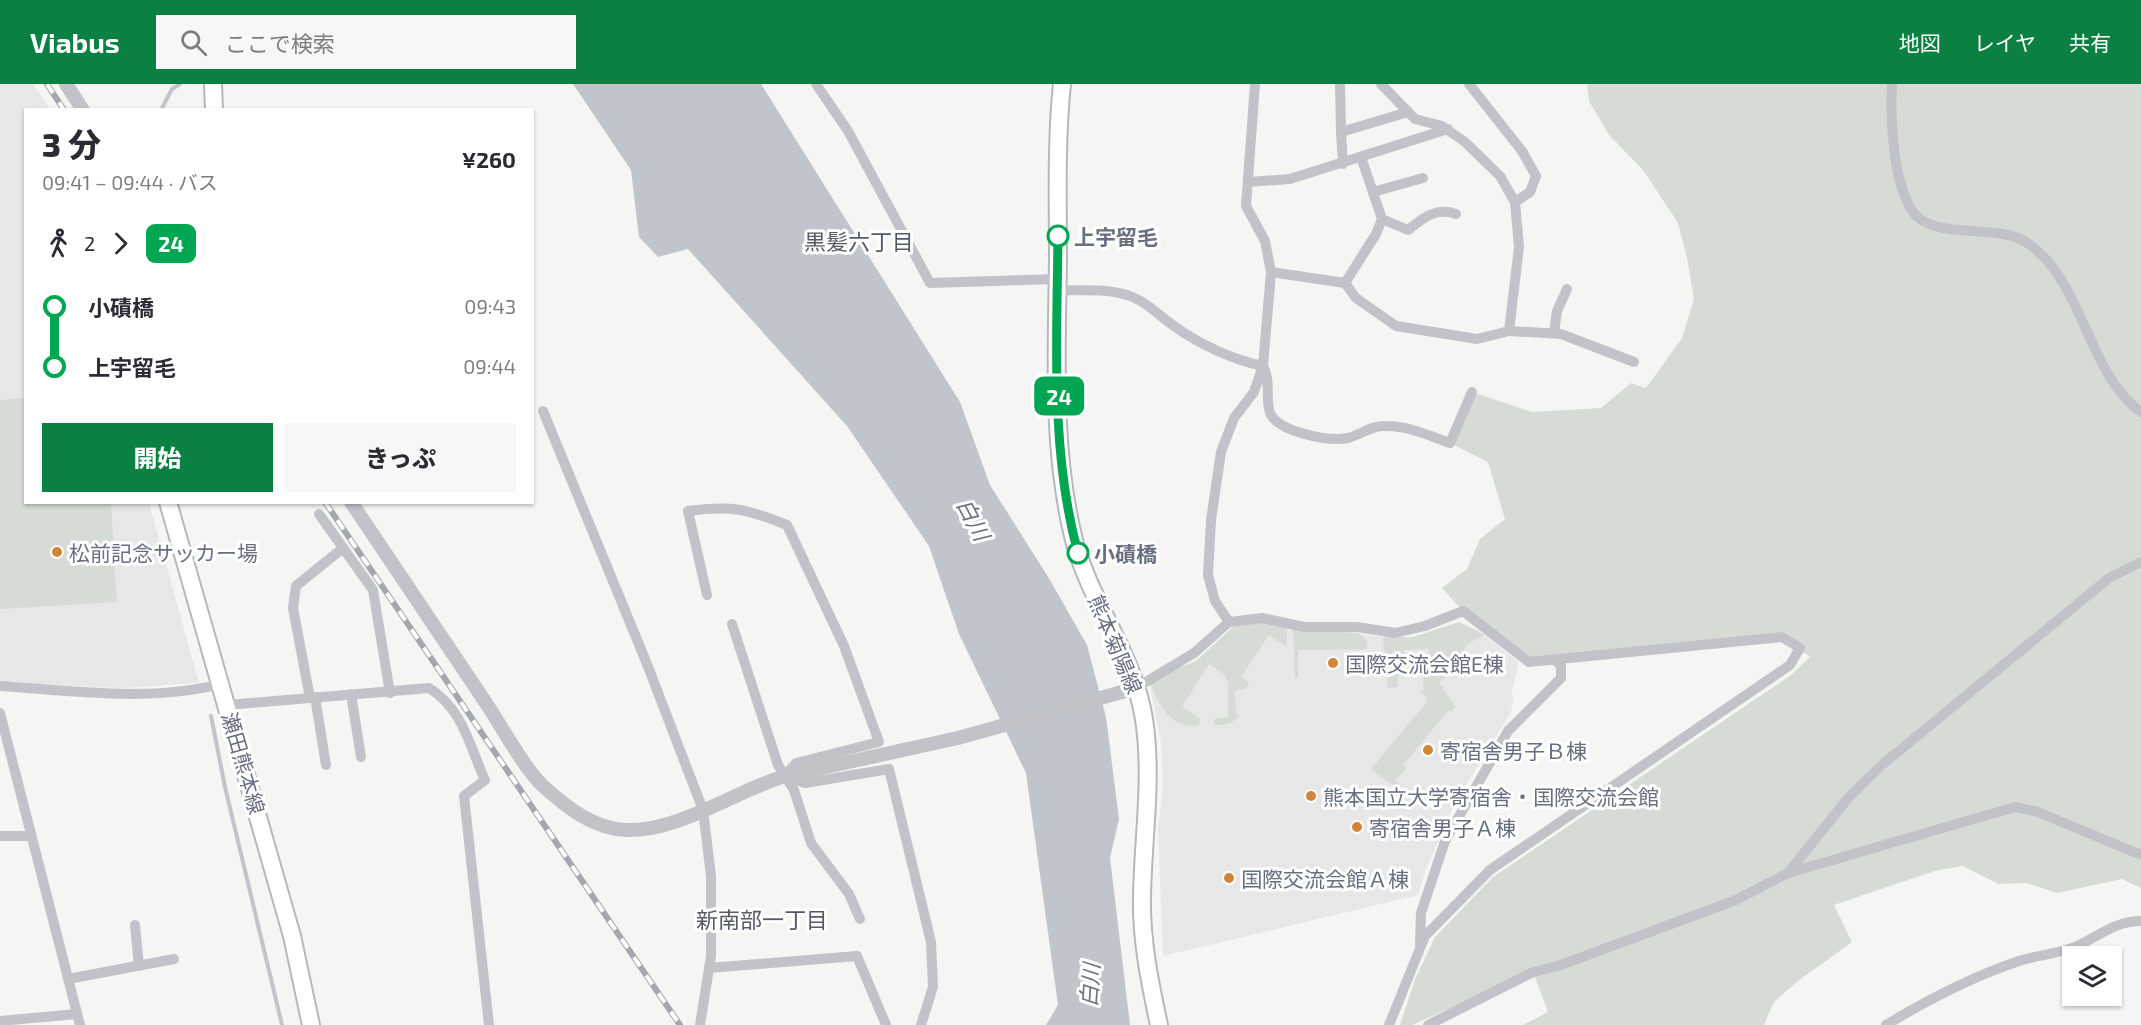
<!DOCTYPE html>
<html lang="ja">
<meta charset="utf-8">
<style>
:root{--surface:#fff;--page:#f7f7f7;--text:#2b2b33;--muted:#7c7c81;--accent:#0b8043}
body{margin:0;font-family:"Exo 2","Noto Sans JP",sans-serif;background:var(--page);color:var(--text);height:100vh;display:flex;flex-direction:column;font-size:22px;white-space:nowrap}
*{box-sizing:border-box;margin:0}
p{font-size:20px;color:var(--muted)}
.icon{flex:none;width:33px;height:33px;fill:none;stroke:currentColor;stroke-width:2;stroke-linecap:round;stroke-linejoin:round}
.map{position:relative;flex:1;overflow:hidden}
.panel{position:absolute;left:24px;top:24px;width:510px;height:396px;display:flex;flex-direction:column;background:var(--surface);border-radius:0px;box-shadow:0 2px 4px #0004}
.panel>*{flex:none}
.badge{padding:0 12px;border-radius:9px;font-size:21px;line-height:39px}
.tools{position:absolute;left:2062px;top:862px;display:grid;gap:12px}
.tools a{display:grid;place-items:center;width:60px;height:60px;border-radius:0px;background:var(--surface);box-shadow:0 2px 4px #0004;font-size:30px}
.map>.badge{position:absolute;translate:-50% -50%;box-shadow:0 0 0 3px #fff}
.legs{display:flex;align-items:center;gap:9px;height:66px;padding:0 18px;font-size:20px}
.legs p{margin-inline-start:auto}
.head{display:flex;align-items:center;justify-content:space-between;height:102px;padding:0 18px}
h1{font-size:33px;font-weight:800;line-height:45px}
.cta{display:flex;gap:12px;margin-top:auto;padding:12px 18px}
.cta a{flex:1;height:69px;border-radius:0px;background:var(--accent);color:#fff;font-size:24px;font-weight:800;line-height:69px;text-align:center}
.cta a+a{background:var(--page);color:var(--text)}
ul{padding:0 18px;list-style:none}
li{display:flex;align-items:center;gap:21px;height:60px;font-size:22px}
li i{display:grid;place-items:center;width:9px;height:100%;margin:0 8px;background:currentColor}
li i::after{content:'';width:15px;height:15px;margin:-8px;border:4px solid;border-radius:50%;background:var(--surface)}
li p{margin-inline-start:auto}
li:first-child i{background:linear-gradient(#0000 50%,currentColor 0)}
li:last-child i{background:linear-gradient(currentColor 50%,#0000 0)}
header{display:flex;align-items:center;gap:36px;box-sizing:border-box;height:84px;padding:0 30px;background:var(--accent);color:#fff}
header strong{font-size:28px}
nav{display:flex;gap:33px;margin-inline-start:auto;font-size:21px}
.search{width:420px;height:54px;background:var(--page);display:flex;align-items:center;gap:15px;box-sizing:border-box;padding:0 21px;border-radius:0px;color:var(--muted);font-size:22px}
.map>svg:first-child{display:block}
</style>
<header>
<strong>Viabus</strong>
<div class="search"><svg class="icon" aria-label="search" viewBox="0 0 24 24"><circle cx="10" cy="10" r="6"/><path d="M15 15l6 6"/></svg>ここで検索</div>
<nav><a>地図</a><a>レイヤ</a><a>共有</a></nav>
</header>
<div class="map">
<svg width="2141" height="941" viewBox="0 0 2141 941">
<rect width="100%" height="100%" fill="#f5f6f3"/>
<!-- built -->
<g fill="#e6e7e6">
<polygon points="0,0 33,0 50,25 26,26 26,418 149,419 199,599 120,604 0,599"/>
<polygon points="1459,538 1478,546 1519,578 1512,606 1513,617 1511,628 1455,719 1426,785 1418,811 1163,872 1158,746 1163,705 1161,659 1149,596 1196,577 1233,543 1249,539 1396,554 1413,553"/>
</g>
<!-- green -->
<g fill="#d6dcd5">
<polygon points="1587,0 2141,0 2141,804 2122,795 2057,809 2026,799 1998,800 1963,782 1938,786 1834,821 1852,858 1798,897 1774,918 1764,941 1523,941 1548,928 1533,888 1412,941 1400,941 1415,895 1435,853 1493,793 1791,591 1810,573 1781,553 1529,578 1463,527 1442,504 1467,485 1480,455 1505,435 1488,378 1450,359 1472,308 1532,328 1601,324 1631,299 1646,304 1682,254 1694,215 1687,174 1678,139 1643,86 1609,51 1589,17"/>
<polygon points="25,314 26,418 111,419 117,518 0,525 0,316"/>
<path d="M1259,537L1287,542V563L1269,551L1241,593L1249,599L1246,604L1235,607L1236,631H1240C1234,640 1224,641 1214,641V635L1228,633V600L1225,591L1209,580L1182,623L1200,635L1199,641C1171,647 1157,618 1149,596L1196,577L1233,543Z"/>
<polygon points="1459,538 1484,551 1466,561 1458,585 1439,598 1455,623 1452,627 1449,626 1403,681 1406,684 1395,697 1401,702 1398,705 1371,685 1427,618 1425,611 1419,608 1423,607 1424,586 1428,585 1429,565 1404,566 1404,586 1399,589 1397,603 1388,604 1383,553 1413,553"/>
<polygon points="1293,545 1359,549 1367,557 1367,565 1298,566 1298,594 1295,594"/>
</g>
<!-- water -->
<polygon fill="#c0c4cb" points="573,0 761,0 960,318 990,401 1050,496 1087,561 1106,633 1119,735 1110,774 1130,941 1046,941 1058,921 1026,689 959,550 929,462 847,342 688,165 658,173 639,153 631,86"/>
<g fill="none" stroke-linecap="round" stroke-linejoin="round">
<!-- stream -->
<g stroke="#c0c4cb" stroke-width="4">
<polyline points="161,26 172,5 180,0"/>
<polyline points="211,632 225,703 282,941"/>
</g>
<defs>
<g id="secondary">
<polyline points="213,0 214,26"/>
<path d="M1062,0C1056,57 1058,116 1058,173C1057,266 1051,365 1074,456C1090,518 1134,571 1144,635C1153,695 1143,752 1142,813C1141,856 1150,899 1159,941"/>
<polyline points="168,418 292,852 311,941"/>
</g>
</defs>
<!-- secondary casing -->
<use href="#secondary" stroke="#b6b8be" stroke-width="20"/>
<!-- minor -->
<g stroke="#c2c3c8" stroke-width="10">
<polyline points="816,0 848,47 930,199 1058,195"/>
<polyline points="1255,0 1246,122 1265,157 1271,188 1345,199 1356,214 1396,242 1477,255 1509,247 1519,163 1515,118 1530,108 1536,92 1522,67 1469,0"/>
<polyline points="1340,0 1341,48 1408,28"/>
<polyline points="1381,0 1415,35 1442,42 1465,58 1500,92 1515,118"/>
<path d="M1892,0C1890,35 1893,95 1911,125C1931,159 1998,137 2029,160C2084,199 2087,289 2141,328"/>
<polyline points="1341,48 1343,80"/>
<polyline points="1248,98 1290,95 1448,45"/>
<polyline points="1373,108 1423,94"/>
<path d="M1382,135L1408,146C1423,134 1435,123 1456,130"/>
<polyline points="1345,199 1376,150 1382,135 1361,73"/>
<path d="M1058,206C1080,207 1106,204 1127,211C1145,216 1159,232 1174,242C1199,260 1233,276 1263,282C1272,298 1264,318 1271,331C1281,348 1329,358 1348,354C1362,350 1372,341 1387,342C1409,342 1430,352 1450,359L1472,308"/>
<polyline points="1509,247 1561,250 1634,278"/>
<polyline points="1554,249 1557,227 1567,205"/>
<polyline points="543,327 647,580 703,726 711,792 711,872 700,941"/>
<polyline points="319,430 373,506 390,609"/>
<path d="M707,511L688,427C731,421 747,425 787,441L844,562L879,658L796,679L785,692L805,699L889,685L931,858L933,903L921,941"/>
<polyline points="1229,538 1215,517 1208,491 1211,436 1221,368 1234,334 1254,308 1263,282 1271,188"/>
<polyline points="732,540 778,681 794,706 811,759 849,810 860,835"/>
<path d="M0,602C73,607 149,618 221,600"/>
<polyline points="1136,604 1194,569 1229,538 1262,534 1304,543 1357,543 1395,549 1425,542 1463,527 1529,578 1782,553 1800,564 1790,581 1490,786 1425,852 1389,941"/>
<polyline points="351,610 361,673"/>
<polyline points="315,613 326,681"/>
<polyline points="310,614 293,524 296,502 343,464"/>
<path d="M227,621L429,604C463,625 469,661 485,696L464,712L489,941"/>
<polyline points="0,629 80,941"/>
<polyline points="0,752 31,752"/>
<polyline points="1788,789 1849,713 1883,680 2109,494 2141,478"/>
<polyline points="135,841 139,882"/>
<polyline points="1420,860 1421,829 1445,757 1508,647 1561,594 1561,582 1555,576"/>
<polyline points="709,884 857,872 886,941"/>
<polyline points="68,895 174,875"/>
<polyline points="0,937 77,930"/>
<polyline points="1428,941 1533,888 1558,882 1736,816 1788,789 2015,723 2038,728 2141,771"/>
<path d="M1886,941C1929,915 1971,893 2019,877C2037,871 2059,870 2077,862C2099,852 2115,837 2141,837"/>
</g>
<!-- tertiary -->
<g stroke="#c2c3c8" stroke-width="14">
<polyline points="66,0 83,26"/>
<path d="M351,418C396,485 441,552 486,619C502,643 524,684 543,702C566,723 594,745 626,746C679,748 735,707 785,692L958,654L1136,604"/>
</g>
<!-- secondary -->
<use href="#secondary" stroke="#fff" stroke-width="16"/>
<defs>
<g id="rail">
<polyline points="47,0 64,26"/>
<polyline points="325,418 680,941"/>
</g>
</defs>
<!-- rail casing -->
<use href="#rail" stroke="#a5a7ae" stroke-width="6"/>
<!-- rail -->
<use href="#rail" stroke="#fff" stroke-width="4" stroke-dasharray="11" stroke-linecap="butt"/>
</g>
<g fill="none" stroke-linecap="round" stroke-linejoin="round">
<defs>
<path id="line-1" d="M1058,152C1057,257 1050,367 1078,469"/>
</defs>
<!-- line-1 casing -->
<use href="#line-1" stroke="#fff" stroke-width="14"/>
<!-- line-1 -->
<use href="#line-1" stroke="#00a651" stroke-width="9"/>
</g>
<!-- markers -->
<g fill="#fff" stroke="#00a651" stroke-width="3">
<circle cx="1058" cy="152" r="10"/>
<circle cx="1078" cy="469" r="10"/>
</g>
<g fill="#d08639" stroke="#fff" stroke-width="2">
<circle cx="57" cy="468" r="6"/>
<circle cx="1333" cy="579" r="6"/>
<circle cx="1428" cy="666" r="6"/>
<circle cx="1311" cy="712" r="6"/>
<circle cx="1357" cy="743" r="6"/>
<circle cx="1229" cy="794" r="6"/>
</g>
<g text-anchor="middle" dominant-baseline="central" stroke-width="6" stroke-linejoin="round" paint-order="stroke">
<!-- stop labels -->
<g font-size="21" font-weight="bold" fill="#686f81" stroke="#fff" text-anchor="start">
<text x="1074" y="152">上宇留毛</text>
<text x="1094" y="469">小磧橋</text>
</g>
<!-- poi labels -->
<g font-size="21" fill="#686f81" stroke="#fff" text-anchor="start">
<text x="69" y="468">松前記念サッカー場</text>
<text x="1345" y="579">国際交流会館E棟</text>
<text x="1440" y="666">寄宿舎男子Ｂ棟</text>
<text x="1323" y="712">熊本国立大学寄宿舎・国際交流会館</text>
<text x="1369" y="743">寄宿舎男子Ａ棟</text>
<text x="1241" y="794">国際交流会館Ａ棟</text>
</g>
<!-- street labels -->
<g font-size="21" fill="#686f81" stroke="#fff">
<text transform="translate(1116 560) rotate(67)">熊本菊陽線</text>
<text transform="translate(244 679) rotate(74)">瀬田熊本線</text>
</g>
<!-- neighbourhood labels -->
<g font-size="22" fill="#555a67" stroke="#fff">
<text x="859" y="157">黒髪六丁目</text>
<text x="762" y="835">新南部一丁目</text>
</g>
<!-- water labels -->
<g font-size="22" font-style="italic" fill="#697584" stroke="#fff">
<text transform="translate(974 435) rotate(62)">白川</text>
<text transform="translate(1089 901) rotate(-86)">白川</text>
</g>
</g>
</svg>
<div class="tools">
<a><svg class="icon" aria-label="layers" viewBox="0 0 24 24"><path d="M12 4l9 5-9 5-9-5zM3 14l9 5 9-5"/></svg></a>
</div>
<b class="badge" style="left:1059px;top:312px;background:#00a651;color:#fff">24</b>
<section class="panel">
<div class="head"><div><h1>3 分</h1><p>09:41 – 09:44 · バス</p></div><b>¥260</b></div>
<div class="legs"><svg class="icon" aria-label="walk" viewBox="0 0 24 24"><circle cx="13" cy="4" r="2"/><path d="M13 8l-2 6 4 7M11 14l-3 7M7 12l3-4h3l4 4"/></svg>2<svg class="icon" aria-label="forward" viewBox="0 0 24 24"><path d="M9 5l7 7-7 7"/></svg><b class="badge" style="background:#00a651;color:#fff">24</b></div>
<ul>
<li><i style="color:#00a651"></i><b>小磧橋</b><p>09:43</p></li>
<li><i style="color:#00a651"></i><b>上宇留毛</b><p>09:44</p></li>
</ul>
<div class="cta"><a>開始</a><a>きっぷ</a></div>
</section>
</div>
